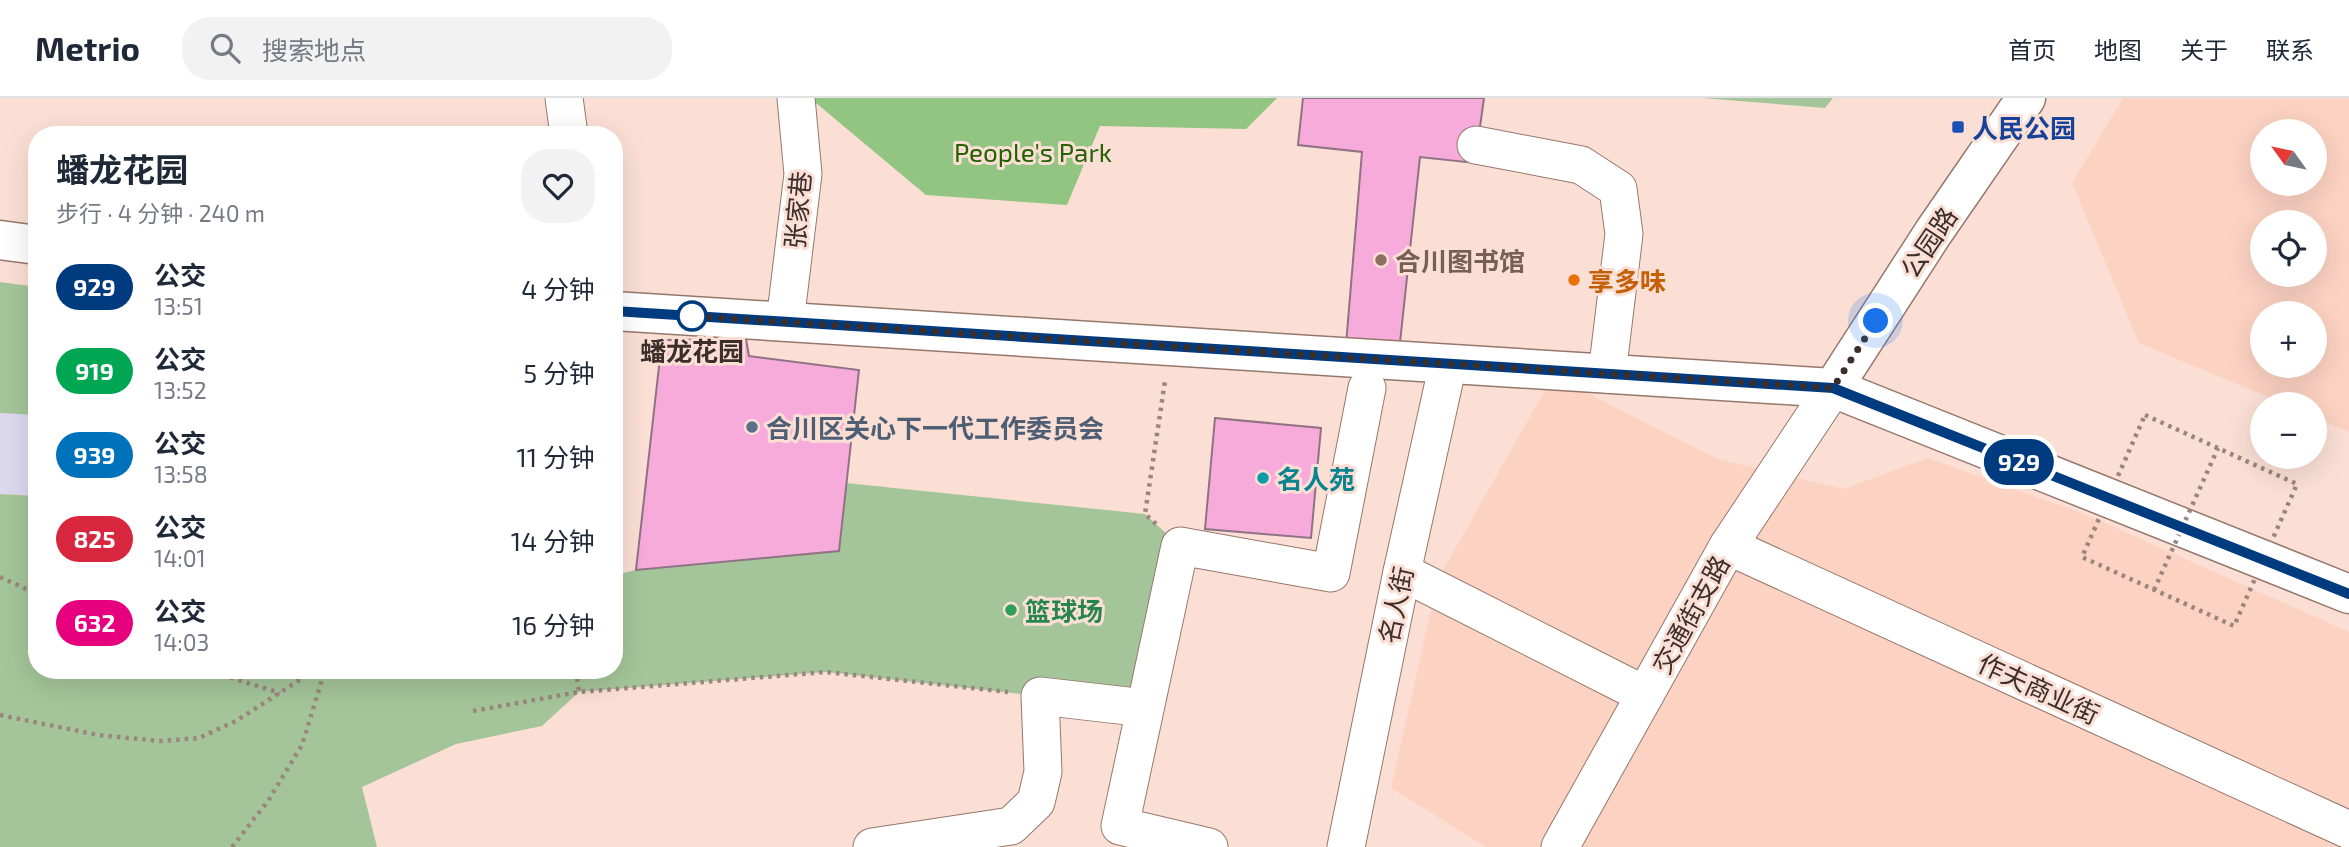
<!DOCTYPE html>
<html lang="zh">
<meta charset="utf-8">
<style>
:root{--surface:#fff;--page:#f2f2f3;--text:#1f2937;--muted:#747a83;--line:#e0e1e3}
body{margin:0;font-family:"Exo 2","Noto Sans SC",sans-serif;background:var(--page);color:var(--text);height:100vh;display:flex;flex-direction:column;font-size:26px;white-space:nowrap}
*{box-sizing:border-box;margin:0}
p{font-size:23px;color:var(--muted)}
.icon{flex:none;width:38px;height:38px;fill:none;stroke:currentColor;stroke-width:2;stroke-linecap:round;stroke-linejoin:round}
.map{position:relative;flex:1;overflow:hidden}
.sheet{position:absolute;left:28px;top:28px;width:595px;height:553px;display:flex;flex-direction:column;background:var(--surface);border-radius:28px;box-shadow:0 7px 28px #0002}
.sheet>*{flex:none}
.badge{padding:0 14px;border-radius:23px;font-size:24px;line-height:46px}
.needle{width:46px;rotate:303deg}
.controls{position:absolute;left:2250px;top:21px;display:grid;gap:14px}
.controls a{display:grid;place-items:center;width:77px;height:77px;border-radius:50%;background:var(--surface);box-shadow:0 7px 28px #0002;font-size:35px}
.you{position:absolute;width:35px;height:35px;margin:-18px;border:5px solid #fff;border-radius:50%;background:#1a73e8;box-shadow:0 0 0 10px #1a73e833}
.map>.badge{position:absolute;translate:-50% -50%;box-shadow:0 0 0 4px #fff}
.round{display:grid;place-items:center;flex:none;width:74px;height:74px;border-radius:28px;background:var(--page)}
.overview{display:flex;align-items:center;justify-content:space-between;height:119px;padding:0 28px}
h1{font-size:33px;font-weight:700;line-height:52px}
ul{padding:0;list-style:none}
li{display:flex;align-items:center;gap:21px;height:84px;padding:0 28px}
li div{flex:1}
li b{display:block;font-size:26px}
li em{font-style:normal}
li .badge{min-width:77px;font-weight:700;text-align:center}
header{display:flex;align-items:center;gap:42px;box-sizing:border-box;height:98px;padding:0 35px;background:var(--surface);border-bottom:2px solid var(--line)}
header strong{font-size:33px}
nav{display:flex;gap:38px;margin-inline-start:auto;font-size:24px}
.search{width:490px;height:63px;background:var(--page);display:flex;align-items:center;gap:18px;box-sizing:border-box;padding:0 24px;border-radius:28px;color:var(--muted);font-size:26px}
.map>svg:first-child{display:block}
</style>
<header>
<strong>Metrio</strong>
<div class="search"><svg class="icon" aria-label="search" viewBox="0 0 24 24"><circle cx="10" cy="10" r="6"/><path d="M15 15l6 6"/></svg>搜索地点</div>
<nav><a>首页</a><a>地图</a><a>关于</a><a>联系</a></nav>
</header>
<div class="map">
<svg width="2349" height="749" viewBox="0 0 2349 749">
<rect width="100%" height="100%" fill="#fbdfd5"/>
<!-- built -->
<g fill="#fcd2c2" fill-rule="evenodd">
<path d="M2123,0H2349V334L2315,320V306H2284L2139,245L2072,85ZM2263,33H2315V86H2263ZM2263,124H2315V177H2263ZM2263,215H2315V268H2263Z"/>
<polygon points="1553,278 1718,361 1843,391 1928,360 2087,417 2349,534 2349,749 1486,749 1391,690 1438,481"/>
</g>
<!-- medical -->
<polygon fill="#dcd9ef" points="0,315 37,317 37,398 0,396"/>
<!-- green -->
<g fill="#a4c59a">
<polygon points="1702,0 1833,0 1825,10"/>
<polygon points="0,184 37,189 37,317 0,315"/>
<polygon points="846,385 1145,416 1180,448 1145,610 826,574 579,594 542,628 456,646 362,689 377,749 0,749 0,396 37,398 37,572 614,572 614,477 636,472 839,453"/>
</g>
<!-- forest -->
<polygon fill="#92c482" points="810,0 1277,0 1246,31 1100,28 1067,107 926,97"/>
<!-- building -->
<g fill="#f6abdb" stroke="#8f7384" stroke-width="2">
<polygon points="1303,0 1484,0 1475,65 1420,59 1398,263 1345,259 1362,54 1298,47"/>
<polygon points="746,241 749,258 859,272 839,453 636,472 662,242"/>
<polygon points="1215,320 1321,330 1311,440 1205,431"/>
</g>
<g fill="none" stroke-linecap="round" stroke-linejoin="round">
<defs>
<g id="minor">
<polyline points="564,0 569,37"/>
<polyline points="1476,47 1581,67 1618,91 1624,136 1607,276"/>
<polyline points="785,224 803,76 796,0"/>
<polyline points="1728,448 2349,732"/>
<polyline points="1402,474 1645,597"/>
<polyline points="872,749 1011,728 1036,704 1043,674 1040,598 1145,610"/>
<polyline points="1209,749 1120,728 1180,448 1331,475 1367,290"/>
<polyline points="1346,749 1402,474 1448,266"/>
<polyline points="1560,749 1728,448 1833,290"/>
</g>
<g id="major">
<polyline points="0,142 37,147"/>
<polyline points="614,213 1833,290 2349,496"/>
<polyline points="1833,290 1933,135 2026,0"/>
</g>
</defs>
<!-- minor casing -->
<use href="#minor" stroke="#96776b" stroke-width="39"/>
<!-- major casing -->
<use href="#major" stroke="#96776b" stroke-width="41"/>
<!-- path -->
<g stroke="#9b867f" stroke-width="4.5" stroke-dasharray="3.5 5" stroke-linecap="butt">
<polygon points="2145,317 2297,386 2234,528 2082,459"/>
<polyline points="1156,426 1145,416 1165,283"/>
<polyline points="0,479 37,496"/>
<polyline points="206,572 280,595"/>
<polyline points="576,572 579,594"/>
<polyline points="473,613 579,594 826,574 1008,594"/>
<polyline points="0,617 98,637 160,643 199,640 236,623 315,572"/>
<polyline points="232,749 268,703 302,647 325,572"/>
</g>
<!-- minor -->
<use href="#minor" stroke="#fff" stroke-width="37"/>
<!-- major -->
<use href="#major" stroke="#fff" stroke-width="38"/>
<!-- path-bridge -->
<polyline stroke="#9b867f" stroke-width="4.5" stroke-dasharray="3.5 5" stroke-linecap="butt" points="2154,492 2218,350"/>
</g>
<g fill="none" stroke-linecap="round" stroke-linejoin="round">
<defs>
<polyline id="line" points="614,213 1833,290 2349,496"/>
</defs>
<!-- line casing -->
<use href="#line" stroke="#fff" stroke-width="16"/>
<!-- line -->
<use href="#line" stroke="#003b80" stroke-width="10"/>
<!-- walk -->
<polyline stroke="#3c2e2a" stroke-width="7" stroke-dasharray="0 12.6" points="692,218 688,218 1833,290 1876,223"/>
</g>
<!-- markers -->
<rect fill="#1a4fb4" stroke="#fbdfd5" stroke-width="2.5" x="1951" y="22" width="14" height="14" rx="3.5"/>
<circle fill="#8d6e63" stroke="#fbdfd5" stroke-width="2.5" cx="1381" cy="162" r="7"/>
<circle fill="#e8710a" stroke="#fbdfd5" stroke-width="2.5" cx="1574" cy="182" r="7"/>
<circle fill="#fff" stroke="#003b80" stroke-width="3.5" cx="692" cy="218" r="14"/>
<circle fill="#5c6f8a" stroke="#fbdfd5" stroke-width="2.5" cx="752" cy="329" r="7"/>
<circle fill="#0f9aa8" stroke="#fbdfd5" stroke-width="2.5" cx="1263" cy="380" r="7"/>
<circle fill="#2e9e5b" stroke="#fbdfd5" stroke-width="2.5" cx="1011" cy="512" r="7"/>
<g text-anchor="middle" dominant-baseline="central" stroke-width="6" stroke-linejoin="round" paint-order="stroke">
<!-- transit labels -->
<g font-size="26" font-weight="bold" fill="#164399" stroke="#fbdfd5" text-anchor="start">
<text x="1972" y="29">人民公园</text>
</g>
<!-- park labels -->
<g font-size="26" fill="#236200" stroke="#fbdfd5">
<text x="1033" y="53">People's Park</text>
</g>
<!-- street labels -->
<g font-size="26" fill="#3c2e2a" stroke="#fbdfd5">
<text transform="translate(797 112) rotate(-85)">张家巷</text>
<text transform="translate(1928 144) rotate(-56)">公园路</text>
<text transform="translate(1395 507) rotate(-78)">名人街</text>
<text transform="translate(1690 516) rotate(-61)">交通街支路</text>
<text transform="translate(2039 590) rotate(25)">作夫商业街</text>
</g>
<!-- education labels -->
<g font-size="26" font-weight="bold" fill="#785e54" stroke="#fbdfd5" text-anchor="start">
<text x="1395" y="162">合川图书馆</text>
</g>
<!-- food labels -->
<g font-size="26" font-weight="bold" fill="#c56008" stroke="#fbdfd5" text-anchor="start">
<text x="1588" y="182">享多味</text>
</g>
<!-- stop labels -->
<g font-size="26" font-weight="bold" fill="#3c2e2a" stroke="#fbdfd5">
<text x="692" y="252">蟠龙花园</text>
</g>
<!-- service labels -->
<g font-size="26" font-weight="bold" fill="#4e5e75" stroke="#fbdfd5" text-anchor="start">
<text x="766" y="329">合川区关心下一代工作委员会</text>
</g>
<!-- culture labels -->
<g font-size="26" font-weight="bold" fill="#0d838f" stroke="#fbdfd5" text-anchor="start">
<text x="1277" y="380">名人苑</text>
</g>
<!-- leisure labels -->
<g font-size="26" font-weight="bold" fill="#27864d" stroke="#fbdfd5" text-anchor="start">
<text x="1025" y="512">篮球场</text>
</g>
</g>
</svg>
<div class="controls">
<a><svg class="needle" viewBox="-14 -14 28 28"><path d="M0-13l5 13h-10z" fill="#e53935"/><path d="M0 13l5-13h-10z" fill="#747a83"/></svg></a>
<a><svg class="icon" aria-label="locate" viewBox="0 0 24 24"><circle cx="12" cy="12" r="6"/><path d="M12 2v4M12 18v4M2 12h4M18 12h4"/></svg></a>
<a>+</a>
<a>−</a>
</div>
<div class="you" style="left:1876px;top:223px"></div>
<b class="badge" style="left:2019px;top:364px;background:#003b80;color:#fff">929</b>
<section class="sheet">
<div class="overview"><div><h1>蟠龙花园</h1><p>步行 · 4 分钟 · 240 m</p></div><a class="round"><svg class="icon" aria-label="heart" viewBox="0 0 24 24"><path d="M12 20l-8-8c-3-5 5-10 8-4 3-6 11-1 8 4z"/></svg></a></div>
<ul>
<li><span class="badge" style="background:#003b80;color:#fff">929</span><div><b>公交</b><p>13:51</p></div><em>4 分钟</em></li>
<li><span class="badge" style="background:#00a651;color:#fff">919</span><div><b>公交</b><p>13:52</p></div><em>5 分钟</em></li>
<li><span class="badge" style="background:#0072bc;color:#fff">939</span><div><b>公交</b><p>13:58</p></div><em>11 分钟</em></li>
<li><span class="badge" style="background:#d7263d;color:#fff">825</span><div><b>公交</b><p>14:01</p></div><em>14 分钟</em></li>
<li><span class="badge" style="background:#e6007e;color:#fff">632</span><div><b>公交</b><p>14:03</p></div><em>16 分钟</em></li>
</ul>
</section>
</div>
